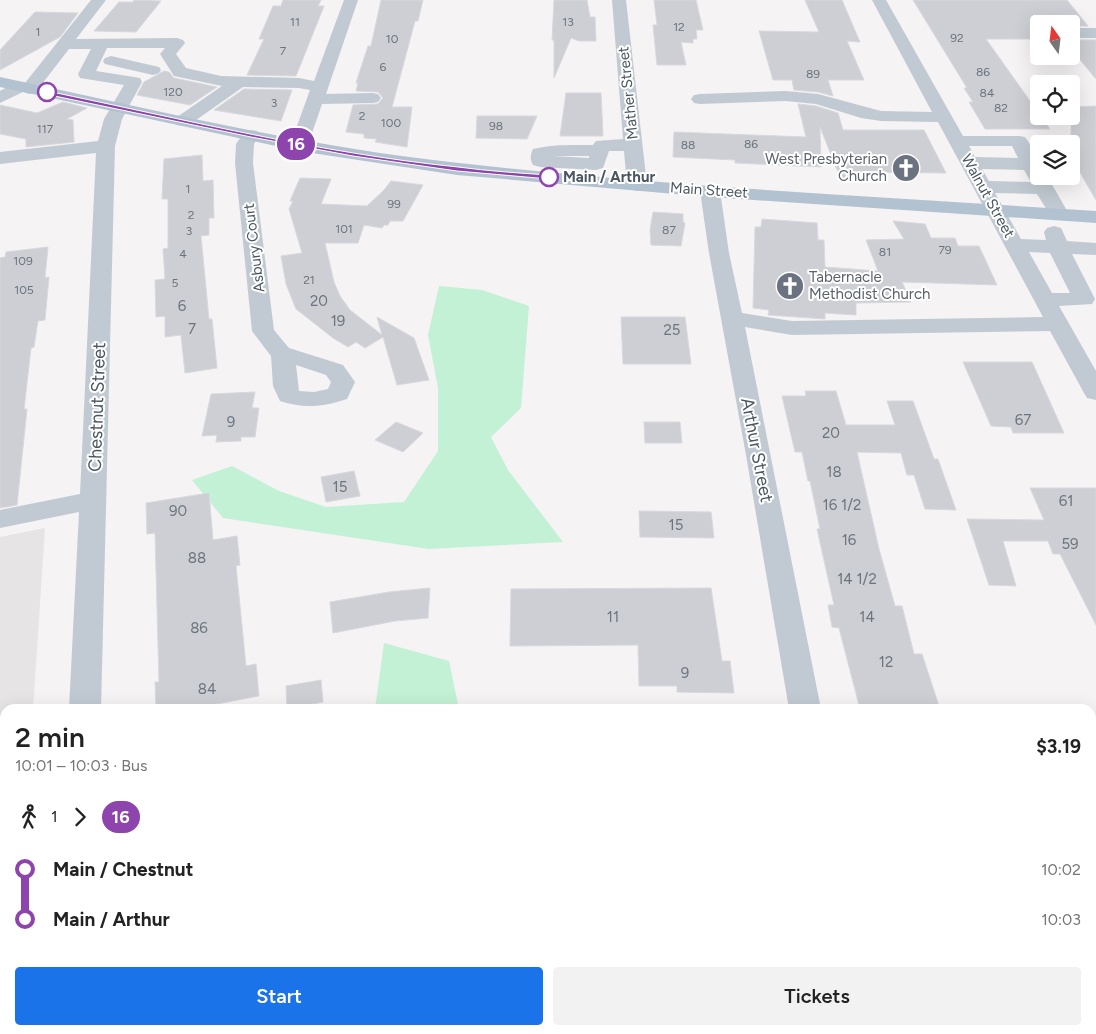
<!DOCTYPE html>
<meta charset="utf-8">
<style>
:root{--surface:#fff;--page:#f2f2f2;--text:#222;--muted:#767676;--accent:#1a73e8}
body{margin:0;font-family:Figtree,sans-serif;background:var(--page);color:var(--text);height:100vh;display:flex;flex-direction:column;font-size:19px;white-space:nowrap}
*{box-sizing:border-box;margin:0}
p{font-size:16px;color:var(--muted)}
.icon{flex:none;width:28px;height:28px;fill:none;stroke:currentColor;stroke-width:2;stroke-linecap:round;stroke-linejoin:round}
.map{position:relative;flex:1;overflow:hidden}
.drawer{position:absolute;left:0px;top:704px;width:1096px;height:331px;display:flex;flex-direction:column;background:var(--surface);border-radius:15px 15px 0 0;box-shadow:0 5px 20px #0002}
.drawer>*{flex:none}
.badge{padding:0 10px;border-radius:16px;font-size:18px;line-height:32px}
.needle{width:32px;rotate:346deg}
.fabs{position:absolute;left:1030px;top:15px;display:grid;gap:10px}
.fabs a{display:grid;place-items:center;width:50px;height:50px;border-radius:5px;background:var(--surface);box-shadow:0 5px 20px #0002;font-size:25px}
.map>.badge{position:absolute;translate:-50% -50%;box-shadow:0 0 0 2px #fff}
.legs{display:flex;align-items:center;gap:8px;height:55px;padding:0 15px;font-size:16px}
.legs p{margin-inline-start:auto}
.head{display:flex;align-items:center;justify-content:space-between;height:85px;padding:0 15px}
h1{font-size:28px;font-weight:600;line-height:38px}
.primary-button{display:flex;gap:10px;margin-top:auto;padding:10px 15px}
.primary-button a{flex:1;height:58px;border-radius:5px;background:var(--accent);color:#fff;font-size:20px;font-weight:600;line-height:58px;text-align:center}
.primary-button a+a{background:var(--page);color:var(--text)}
ul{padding:0 15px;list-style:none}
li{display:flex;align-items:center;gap:18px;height:50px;font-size:19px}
li i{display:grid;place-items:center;width:8px;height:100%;margin:0 6px;background:currentColor}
li i::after{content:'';width:12px;height:12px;margin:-6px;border:4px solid;border-radius:50%;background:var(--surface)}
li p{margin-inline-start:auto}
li:first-child i{background:linear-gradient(#0000 50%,currentColor 0)}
li:last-child i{background:linear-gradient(currentColor 50%,#0000 0)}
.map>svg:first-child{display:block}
</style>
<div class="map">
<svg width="1096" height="1034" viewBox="0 0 1096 1034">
<rect width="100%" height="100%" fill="#f5f3f3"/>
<!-- education -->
<polygon fill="#e6e4e5" points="45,528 33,709 5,709 5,975 0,977 0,537"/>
<!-- green -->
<g fill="#c3f1d5">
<polygon points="439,286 482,290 529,306 521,408 491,437 508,470 563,542 429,549 223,518 192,480 232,466 279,491 326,507 404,502 438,451 438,388 428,335"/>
<polygon points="384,643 449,661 459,709 375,709"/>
</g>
<!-- building -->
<g fill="#cdcfd5" stroke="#d7d9de">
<polygon points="134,0 161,1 136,32 94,31 119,2 133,2"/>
<polygon points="283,0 321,0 318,6 324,6 296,76 247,75 264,39 259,39 273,6 281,6"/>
<polygon points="381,0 423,0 418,21 415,21 392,107 412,107 407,147 375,142 377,139 364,138 364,134 346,132 353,105 378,104 383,98 378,92 356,91 358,83 356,83 368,46 371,46"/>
<polygon points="554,0 587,0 590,17 595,17 596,41 579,41 571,38 554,78 554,40 552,40"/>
<polygon points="654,0 696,0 703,30 696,30 697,39 693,39 693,43 681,42 686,65 657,65 653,25 657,25"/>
<polygon points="805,0 842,0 860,42 847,41 864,80 828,80 833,96 818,92 794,90 792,80 773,80 759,31 819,32"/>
<polygon points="913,0 1067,0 1088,26 1071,26 1071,24 1039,24 1039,39 986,39 1050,129 985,129 969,102 973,102 964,88 967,88"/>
<polygon points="35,12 78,13 60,37 0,70 0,50"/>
<polygon points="1071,40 1096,40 1096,79 1071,49"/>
<polygon points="164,71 169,72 174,78 217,87 190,105 137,95 144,82"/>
<polygon points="244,89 292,90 281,121 214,110"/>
<polygon points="566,93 601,93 603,136 560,136"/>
<polygon points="63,102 87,108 67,119 73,120 74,142 26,147 26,139 0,134 0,105 37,113"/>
<polygon points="798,104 816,106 838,113 843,130 924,130 946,173 855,172 857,177 842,182 820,127 821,167 735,163 735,160 673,157 674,132 806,137"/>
<polygon points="1096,106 1096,200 1071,157 1071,107"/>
<polygon points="477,116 537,116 527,139 476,138"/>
<polygon points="202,155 203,181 213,180 214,218 209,218 209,235 201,236 209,319 212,319 217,368 185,373 181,335 165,337 165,316 156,317 155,280 165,279 163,249 168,248 168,199 162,199 164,159"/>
<polygon points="300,178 331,179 321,204 367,206 384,190 391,181 423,185 403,221 390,221 388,225 384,225 382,228 364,225 358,243 325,243 334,282 340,296 350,310 382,335 377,317 414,338 429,380 397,385 383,337 365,348 356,342 348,347 333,338 296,309 286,284 281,256 302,253 289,209 293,201 290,201"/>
<polygon points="653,212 683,214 683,222 685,223 681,246 651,245 650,230"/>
<polygon points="762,219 817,223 818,240 824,240 825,267 878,271 866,240 904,239 893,221 925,224 931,238 955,238 958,246 979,246 997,285 902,282 911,302 856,303 856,315 825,313 825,319 768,315 769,310 753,308 755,227 761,227"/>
<polygon points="48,247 45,278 49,277 45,320 38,321 34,347 31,348 24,409 27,409 17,505 0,508 0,258 5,257 6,252"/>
<polygon points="621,317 685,317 691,364 623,364"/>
<polygon points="963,362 1032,362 1064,433 1013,433 1011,427 991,426"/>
<polygon points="805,391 836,391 846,425 895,425 887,401 913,401 934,459 938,459 956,510 925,509 914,475 907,475 901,453 857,452 879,549 895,606 902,606 914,654 922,654 940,709 860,709 839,628 832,627 828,605 834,605 817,529 820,529 810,481 808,481 802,452 795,452 782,396 806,396"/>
<polygon points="255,392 252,408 259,408 255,437 241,437 241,441 216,442 217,435 202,436 211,394"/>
<polygon points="396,422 423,433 403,452 375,440"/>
<polygon points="644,422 680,422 682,443 645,443"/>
<polygon points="354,471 360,496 326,502 321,477"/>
<polygon points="1030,488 1096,488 1096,625 1060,554 1053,554 1048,541 1003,541 1016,586 989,585 967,519 1044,520"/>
<polygon points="209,493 213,540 237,536 240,565 236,566 246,666 256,664 259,696 191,709 156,709 155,682 159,682 155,533 147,534 146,503"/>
<polygon points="639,511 711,512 714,538 640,537"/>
<polygon points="430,588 428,618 395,621 333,633 330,602 389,592"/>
<polygon points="711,588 722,661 730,661 734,693 677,692 677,686 639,686 638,645 510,646 511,589"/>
<polygon points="321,680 323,702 287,709 286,686"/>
</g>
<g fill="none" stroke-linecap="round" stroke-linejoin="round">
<!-- minor -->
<g fill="#c1cad2" fill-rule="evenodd">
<polygon points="91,0 106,0 76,39 177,38 183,40 185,43 176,54 186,68 221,76 299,78 314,81 344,0 358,0 326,94 372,93 378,94 381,98 378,102 372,103 322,104 308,145 305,149 299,151 293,149 290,145 310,90 299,88 243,87 189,125 183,126 177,125 174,121 177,117 222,86 174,76 160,54 165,48 107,48 96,71 134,77 140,78 142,82 122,119 115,146 101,709 69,709 79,512 0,528 0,510 80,494 96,153 0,164 0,152 98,141 104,119 124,85 80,78 78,74 91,49 69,49 35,93 29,94 23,92 0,103 0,91 14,83 25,83"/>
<path d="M612,0H626L647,185L644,189L637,191L630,189L627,185L624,151H609L603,168L596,170L540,167L533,165C530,160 530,155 533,149C553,144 572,145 593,145L596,141L623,139ZM553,156H589V158Z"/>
<path d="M872,0H886L963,136H1019L1025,137C1034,149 1039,162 1039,176H1047L1069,214L1066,218L1059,220L1052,218L1037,194L995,193L1021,239L1046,240L1044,232L1047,228L1054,226L1061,228L1067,241L1096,243V255L1072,254L1095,299L1092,304L1059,306L1096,371V400L1087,398L1084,393L1050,331L792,335L745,327L821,709H789L746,455L709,253L700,191L703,187L710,185L717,187L720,191L729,253L742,313L792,321L1043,317L938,122L881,121L861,118L816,104L786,101L700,104L694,103L691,99L694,95L700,94L786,91L818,94L881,111L932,112ZM969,146H1012L1018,158L975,157ZM982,169L1024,170L1031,182L989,181ZM1029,252L1050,253L1070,293H1052Z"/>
<rect x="1071" y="28" width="25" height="10"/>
<polygon points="111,56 159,67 161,70 159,73 153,75 105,64 103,61 105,58"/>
<path d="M251,130L257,131L260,135L254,144L253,163L274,330L289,348L343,365L355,382L347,399C323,407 304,409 280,401L273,386L271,356L252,331L235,163L236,144L245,131ZM296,365L326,375L331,382L328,389L314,392L299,391Z"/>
<polygon points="5,1000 5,1030 21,1030 19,1034 0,1034 0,1002"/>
<rect x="52" y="1030" width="40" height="4"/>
<polygon points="844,1030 884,1030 885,1034 845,1034"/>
</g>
<!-- major -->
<path fill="#b3c2d1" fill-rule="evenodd" d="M0,77C152,109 304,147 459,163C670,187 884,197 1096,211V223L710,197L457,175L299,151L0,87Z"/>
</g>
<!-- line-1 -->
<path fill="#8e44ad" stroke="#fff" d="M47,91C183,119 319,153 458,167C488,171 518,173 549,175L552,177L549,179L457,171L353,156L251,137L45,94Z"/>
<!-- icons -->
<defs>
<symbol id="church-disc" viewBox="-11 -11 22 22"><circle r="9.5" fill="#6b7280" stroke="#fff"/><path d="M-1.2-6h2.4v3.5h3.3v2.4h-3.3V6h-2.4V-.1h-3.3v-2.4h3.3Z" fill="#fff"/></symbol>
</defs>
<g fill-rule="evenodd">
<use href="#church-disc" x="890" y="152" width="32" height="32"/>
<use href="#church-disc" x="774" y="270" width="32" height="32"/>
</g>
<!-- markers -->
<g fill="#fff" stroke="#8e44ad" stroke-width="2.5">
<circle cx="47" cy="92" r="9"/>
<circle cx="549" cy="177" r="9"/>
</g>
<g text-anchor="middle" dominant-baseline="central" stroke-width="4" stroke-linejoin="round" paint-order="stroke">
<!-- far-number labels -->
<g font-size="12" fill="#6b747e">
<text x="295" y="22">11</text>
<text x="568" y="22">13</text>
<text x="679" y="27">12</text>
<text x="38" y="32">1</text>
<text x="957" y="38">92</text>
<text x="392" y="39">10</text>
<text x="283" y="51">7</text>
<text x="383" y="67">6</text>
<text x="983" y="72">86</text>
<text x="813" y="74">89</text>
<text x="173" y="92">120</text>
<text x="987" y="93">84</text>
<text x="274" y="103">3</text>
<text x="1001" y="108">82</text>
<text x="362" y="116">2</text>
<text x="391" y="123">100</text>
<text x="496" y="126">98</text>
<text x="45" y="129">117</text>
<text x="751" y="144">86</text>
<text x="688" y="145">88</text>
<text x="188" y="189">1</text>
<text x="394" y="204">99</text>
<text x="191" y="215">2</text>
<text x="344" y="229">101</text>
<text x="669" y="230">87</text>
<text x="189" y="231">3</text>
<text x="945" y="250">79</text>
<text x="885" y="252">81</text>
<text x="183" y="254">4</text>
<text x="23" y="261">109</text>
<text x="309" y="280">21</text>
<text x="175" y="283">5</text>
<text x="24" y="290">105</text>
</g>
<!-- far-street labels -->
<g font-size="15" fill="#4a5661" stroke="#fff">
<text transform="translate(628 93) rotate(-96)">Mather Street</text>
<text transform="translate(709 190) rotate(4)">Main Street</text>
<text transform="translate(988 196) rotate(61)">Walnut Street</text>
<text transform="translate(254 248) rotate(-97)">Asbury Court</text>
</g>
<!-- far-worship labels -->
<g font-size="15" fill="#5b616d" stroke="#fff" text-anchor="end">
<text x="887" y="159">West Presbyterian<tspan x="887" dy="17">Church</tspan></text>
<text x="809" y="277" text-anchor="start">Tabernacle<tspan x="809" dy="17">Methodist Church</tspan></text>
</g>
<!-- far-stop labels -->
<g font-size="15" font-weight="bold" fill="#4a5661" stroke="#fff" text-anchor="start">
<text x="563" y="177">Main / Arthur</text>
</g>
<!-- number labels -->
<g font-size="15" fill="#6b747e">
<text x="319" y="301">20</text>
<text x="182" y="306">6</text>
<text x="338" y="321">19</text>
<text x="192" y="329">7</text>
<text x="672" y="330">25</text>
<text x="1023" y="420">67</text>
<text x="231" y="422">9</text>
<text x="831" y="433">20</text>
<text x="834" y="472">18</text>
<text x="340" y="487">15</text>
<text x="1066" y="501">61</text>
<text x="842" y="505">16 1/2</text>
<text x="178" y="511">90</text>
<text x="676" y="525">15</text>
<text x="849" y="540">16</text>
<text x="1070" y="544">59</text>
<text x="197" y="558">88</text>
<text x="857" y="579">14 1/2</text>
<text x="613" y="617">11</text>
<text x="867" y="617">14</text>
<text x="199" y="628">86</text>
<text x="886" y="662">12</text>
<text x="685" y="673">9</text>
<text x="207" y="689">84</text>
</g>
<!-- street labels -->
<g font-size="18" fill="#4a5661" stroke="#fff">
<text transform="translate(97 407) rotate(-88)">Chestnut Street</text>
<text transform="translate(757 450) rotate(79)">Arthur Street</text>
</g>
</g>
</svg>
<div class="fabs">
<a><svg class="needle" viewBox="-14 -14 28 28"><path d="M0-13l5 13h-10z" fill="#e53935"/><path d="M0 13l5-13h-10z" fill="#767676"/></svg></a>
<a><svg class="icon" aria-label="locate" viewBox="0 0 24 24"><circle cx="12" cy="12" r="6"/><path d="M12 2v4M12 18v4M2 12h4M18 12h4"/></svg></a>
<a><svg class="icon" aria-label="layers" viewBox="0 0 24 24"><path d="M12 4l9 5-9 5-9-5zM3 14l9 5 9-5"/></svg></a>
</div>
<b class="badge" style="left:296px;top:144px;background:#8e44ad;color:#fff">16</b>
<section class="drawer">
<div class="head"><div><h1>2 min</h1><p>10:01 – 10:03 · Bus</p></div><b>$3.19</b></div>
<div class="legs"><svg class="icon" aria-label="walk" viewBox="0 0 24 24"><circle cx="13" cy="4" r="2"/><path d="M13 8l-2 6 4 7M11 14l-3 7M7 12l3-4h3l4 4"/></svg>1<svg class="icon" aria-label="forward" viewBox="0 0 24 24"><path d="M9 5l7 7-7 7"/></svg><b class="badge" style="background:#8e44ad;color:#fff">16</b></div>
<ul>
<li><i style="color:#8e44ad"></i><b>Main / Chestnut</b><p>10:02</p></li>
<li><i style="color:#8e44ad"></i><b>Main / Arthur</b><p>10:03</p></li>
</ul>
<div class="primary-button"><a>Start</a><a>Tickets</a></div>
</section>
</div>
